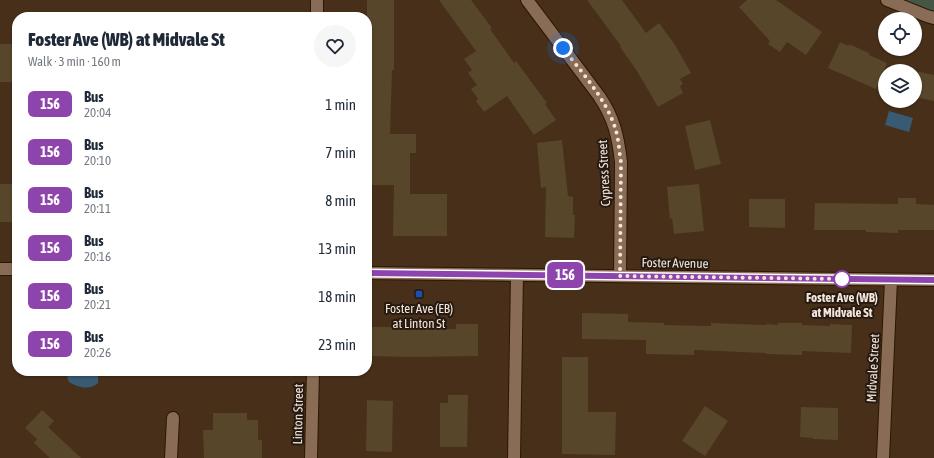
<!DOCTYPE html>
<meta charset="utf-8">
<style>
:root{--surface:#fff;--page:#f6f6f7;--text:#1f2937;--muted:#747a83}
body{margin:0;font-family:"Asap Condensed",sans-serif;background:var(--page);color:var(--text);height:100vh;display:flex;flex-direction:column;font-size:15px;white-space:nowrap}
*{box-sizing:border-box;margin:0}
p{font-size:13px;color:var(--muted)}
.icon{flex:none;width:22px;height:22px;fill:none;stroke:currentColor;stroke-width:2;stroke-linecap:round;stroke-linejoin:round}
.map{position:relative;flex:1;overflow:hidden}
.drawer{position:absolute;left:12px;top:12px;width:360px;height:364px;display:flex;flex-direction:column;background:var(--surface);border-radius:16px;box-shadow:0 1px 3px #0004}
.drawer>*{flex:none}
.badge{padding:0 8px;border-radius:6px;font-size:14px;line-height:26px}
.buttons{position:absolute;left:878px;top:12px;display:grid;gap:8px}
.buttons a{display:grid;place-items:center;width:44px;height:44px;border-radius:50%;background:var(--surface);box-shadow:0 1px 3px #0004;font-size:20px}
.you{position:absolute;width:20px;height:20px;margin:-10px;border:3px solid #fff;border-radius:50%;background:#1a73e8;box-shadow:0 0 0 6px #1a73e833}
.map>.badge{position:absolute;translate:-50% -50%;box-shadow:0 0 0 2px #fff}
.round{display:grid;place-items:center;flex:none;width:42px;height:42px;border-radius:21px;background:var(--page)}
.overview{display:flex;align-items:center;justify-content:space-between;height:68px;padding:0 16px}
h1{font-size:19px;font-weight:800;line-height:30px}
ul{padding:0;list-style:none}
li{display:flex;align-items:center;gap:12px;height:48px;padding:0 16px}
li div{flex:1}
li b{display:block;font-size:15px}
li em{font-style:normal}
li .badge{min-width:44px;font-weight:700;text-align:center}
.map>svg:first-child{display:block}
</style>
<div class="map">
<svg width="934" height="458" viewBox="0 0 934 458">
<rect width="100%" height="100%" fill="#472f1a"/>
<!-- green -->
<polygon fill="#465645" points="887,0 934,0 934,18"/>
<!-- water -->
<g fill="#385a72">
<polygon points="889,111 913,118 909,132 885,125"/>
<path d="M89,371H93L98,376V383C90,391 77,387 69,382C67,378 67,376 70,373L77,372L82,374Z"/>
</g>
<!-- building -->
<g fill="#57462a">
<polygon points="367,0 394,0 394,70 392,70 390,134 416,134 416,153 410,153 410,194 447,194 447,236 393,236 394,185 367,185"/>
<polygon points="439,0 471,0 492,28 490,29 514,63 516,61 547,103 545,104 556,120 534,135 507,96 484,112 476,101 478,99 471,89 477,85 468,73 472,70 464,59 476,51"/>
<polygon points="587,0 622,0 646,33 659,23 675,45 691,73 680,79 683,84 680,86 683,93 658,107 637,71 620,47 621,46"/>
<polygon points="747,0 776,0 822,32 806,55 787,42 780,52 768,44 770,41 739,7"/>
<polygon points="840,42 849,46 849,44 869,53 869,55 887,63 876,89 828,68"/>
<rect x="0" y="44" width="17" height="38"/>
<polygon points="915,71 934,75 934,101 915,97"/>
<polygon points="710,120 721,164 695,170 685,126"/>
<polygon points="562,140 568,196 573,197 573,215 575,215 574,238 545,237 546,187 541,188 537,143"/>
<rect x="0" y="184" width="17" height="38"/>
<polygon points="699,184 704,231 674,234 672,218 670,219 667,187"/>
<polygon points="898,198 916,198 916,204 934,205 934,230 898,230 898,233 866,232 866,230 814,230 815,203 898,204"/>
<polygon points="749,199 785,199 785,228 749,227"/>
<polygon points="582,313 628,314 628,322 664,323 664,325 711,326 711,323 766,325 766,324 778,325 778,323 802,323 802,325 830,326 830,324 852,325 851,353 802,351 802,355 766,354 766,353 694,350 694,355 646,354 646,340 582,339"/>
<polygon points="395,321 412,321 412,329 456,329 456,324 478,324 478,356 411,357 369,356 369,344 367,344 367,327 395,327"/>
<polygon points="562,357 588,357 588,412 616,412 615,455 562,454"/>
<polygon points="448,395 468,395 467,447 440,447 440,403 448,403"/>
<polygon points="367,400 393,401 392,452 366,451"/>
<polygon points="705,406 728,421 705,456 682,441"/>
<polygon points="801,407 838,408 838,440 813,439 813,438 800,437"/>
<polygon points="42,410 54,421 48,427 81,458 50,458 34,443 37,439 25,428"/>
<polygon points="213,413 247,413 247,420 258,420 258,440 262,440 262,458 204,458 203,430 213,430"/>
</g>
<g fill="none" stroke-linecap="round" stroke-linejoin="round">
<defs>
<g id="minor">
<path d="M527,0L599,96C614,118 618,136 621,162L620,276"/>
<polyline points="887,0 927,16 934,18"/>
<polyline points="317,17 317,0"/>
<polyline points="0,269 17,269"/>
<polyline points="367,273 934,280"/>
<polyline points="171,458 173,418"/>
<polyline points="311,458 313,371"/>
<polyline points="514,458 517,275"/>
<polyline points="883,458 891,280"/>
</g>
</defs>
<!-- minor casing -->
<use href="#minor" stroke="#2d1602" stroke-width="14"/>
<!-- minor -->
<use href="#minor" stroke="#886c56" stroke-width="12"/>
</g>
<g fill="none" stroke-linecap="round" stroke-linejoin="round">
<defs>
<polyline id="line" points="367,273 934,280"/>
</defs>
<!-- line casing -->
<use href="#line" stroke="#fff" stroke-width="9"/>
<!-- line -->
<use href="#line" stroke="#8e44ad" stroke-width="6"/>
<!-- walk -->
<path stroke="#f6e6da" stroke-width="4" stroke-dasharray="0 7.2" d="M563,48C582,73 608,101 616,131C619,141 619,152 621,162L620,276L842,279"/>
</g>
<!-- markers -->
<circle fill="#fff" stroke="#8e44ad" stroke-width="2" cx="842" cy="279" r="8"/>
<rect fill="#1a4fb4" stroke="#251a11" stroke-width="1.5" x="415" y="290" width="8" height="8" rx="2"/>
<g text-anchor="middle" dominant-baseline="central" stroke-width="4" stroke-linejoin="round" paint-order="stroke">
<!-- street labels -->
<g font-size="13" fill="#f6e6da" stroke="#251a11">
<text transform="translate(604 173) rotate(-93)">Cypress Street</text>
<text transform="translate(675 263) rotate(1)">Foster Avenue</text>
<text transform="translate(873 368) rotate(-87)">Midvale Street</text>
<text transform="translate(298 414) rotate(-89)">Linton Street</text>
</g>
<!-- stop labels -->
<g font-size="13" font-weight="bold" fill="#f6e6da" stroke="#251a11">
<text x="842" y="297">Foster Ave (WB)<tspan x="842" dy="15">at Midvale St</tspan></text>
</g>
<!-- poi labels -->
<g font-size="13" fill="#f6e6da" stroke="#251a11">
<text x="419" y="308">Foster Ave (EB)<tspan x="419" dy="15">at Linton St</tspan></text>
</g>
</g>
</svg>
<div class="buttons">
<a><svg class="icon" aria-label="locate" viewBox="0 0 24 24"><circle cx="12" cy="12" r="6"/><path d="M12 2v4M12 18v4M2 12h4M18 12h4"/></svg></a>
<a><svg class="icon" aria-label="layers" viewBox="0 0 24 24"><path d="M12 4l9 5-9 5-9-5zM3 14l9 5 9-5"/></svg></a>
</div>
<div class="you" style="left:563px;top:48px"></div>
<b class="badge" style="left:565px;top:275px;background:#8e44ad;color:#fff">156</b>
<section class="drawer">
<div class="overview"><div><h1>Foster Ave (WB) at Midvale St</h1><p>Walk · 3 min · 160 m</p></div><a class="round"><svg class="icon" aria-label="heart" viewBox="0 0 24 24"><path d="M12 20l-8-8c-3-5 5-10 8-4 3-6 11-1 8 4z"/></svg></a></div>
<ul>
<li><span class="badge" style="background:#8e44ad;color:#fff">156</span><div><b>Bus</b><p>20:04</p></div><em>1 min</em></li>
<li><span class="badge" style="background:#8e44ad;color:#fff">156</span><div><b>Bus</b><p>20:10</p></div><em>7 min</em></li>
<li><span class="badge" style="background:#8e44ad;color:#fff">156</span><div><b>Bus</b><p>20:11</p></div><em>8 min</em></li>
<li><span class="badge" style="background:#8e44ad;color:#fff">156</span><div><b>Bus</b><p>20:16</p></div><em>13 min</em></li>
<li><span class="badge" style="background:#8e44ad;color:#fff">156</span><div><b>Bus</b><p>20:21</p></div><em>18 min</em></li>
<li><span class="badge" style="background:#8e44ad;color:#fff">156</span><div><b>Bus</b><p>20:26</p></div><em>23 min</em></li>
</ul>
</section>
</div>
